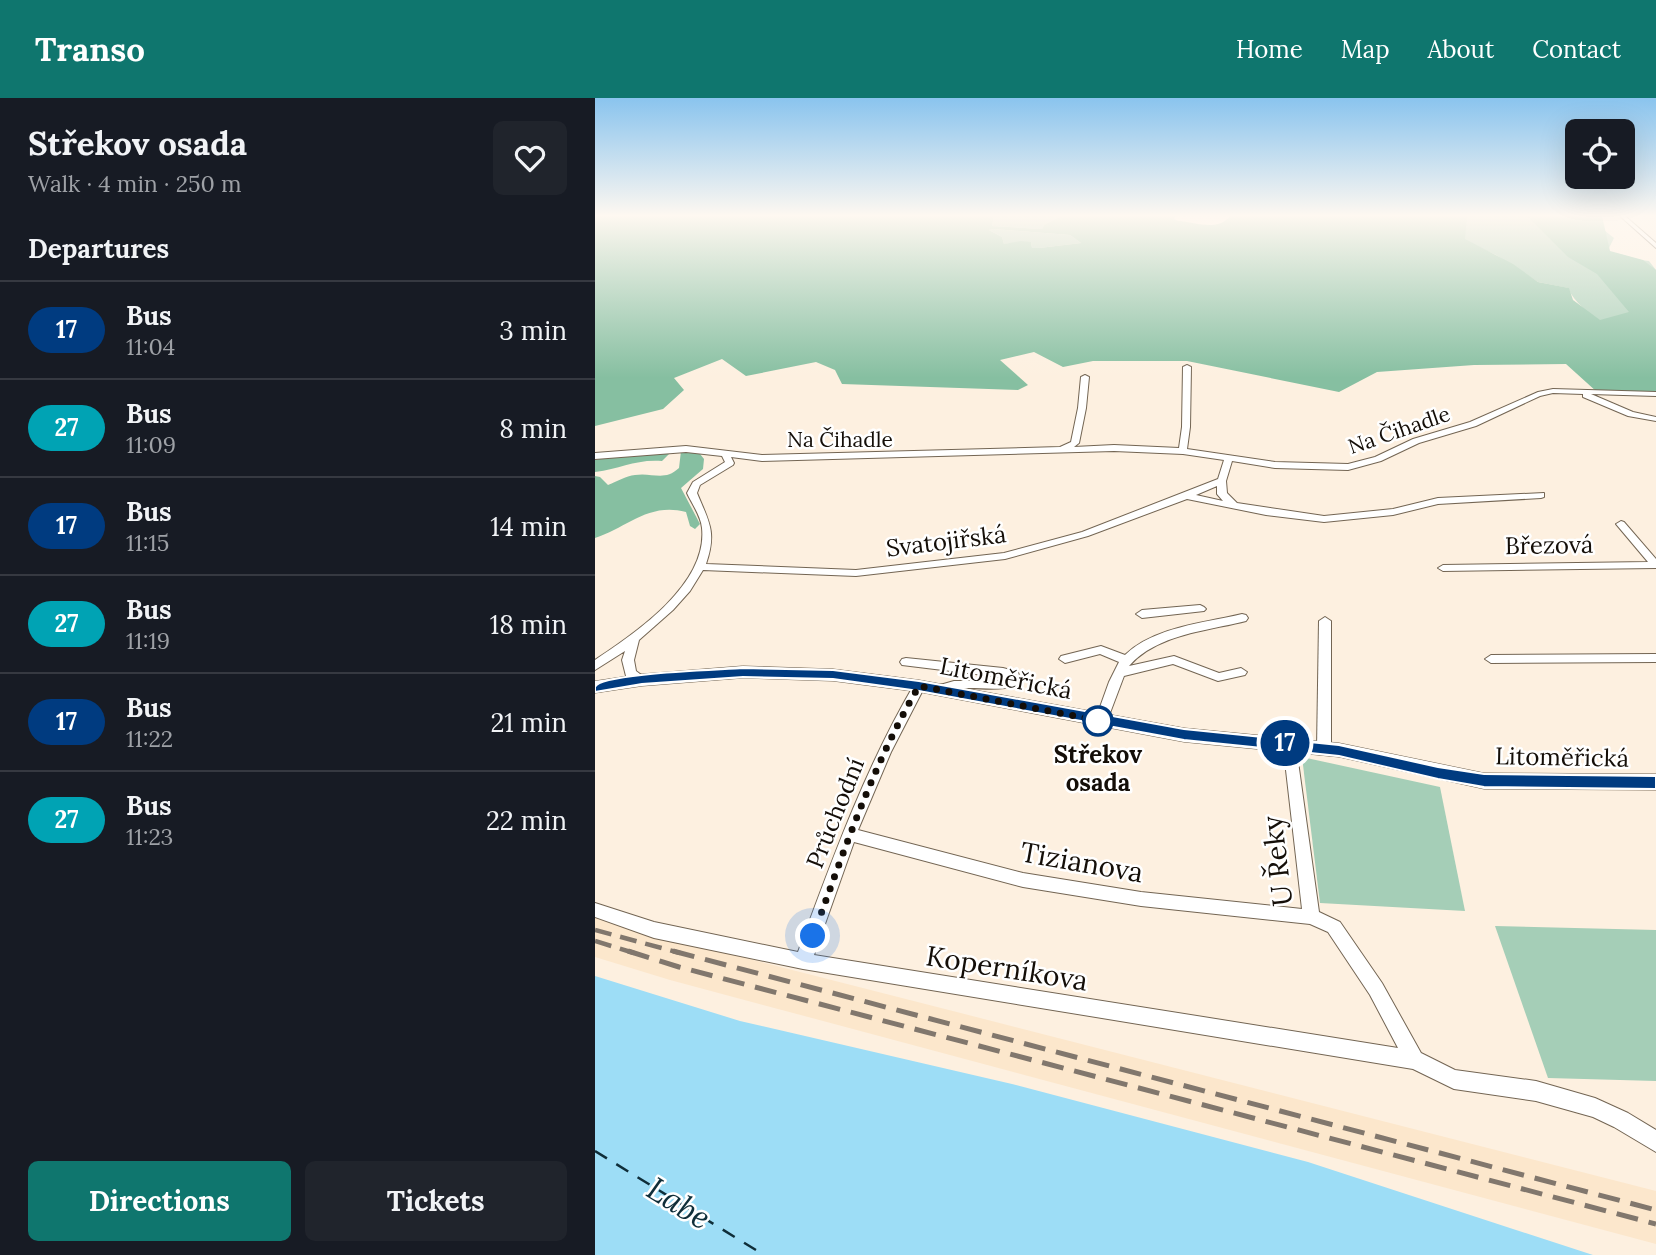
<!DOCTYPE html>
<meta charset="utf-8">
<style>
:root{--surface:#171b24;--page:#20242c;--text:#f1f3f6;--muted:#9ea1a6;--line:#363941;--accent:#0f766e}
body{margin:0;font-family:Lora,serif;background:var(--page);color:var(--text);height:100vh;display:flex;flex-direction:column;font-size:26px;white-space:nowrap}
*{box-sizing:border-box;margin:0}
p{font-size:23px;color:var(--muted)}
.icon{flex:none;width:38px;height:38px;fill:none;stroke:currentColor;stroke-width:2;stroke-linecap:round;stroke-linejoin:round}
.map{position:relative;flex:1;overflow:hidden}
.details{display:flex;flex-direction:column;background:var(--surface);width:595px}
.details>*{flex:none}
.badge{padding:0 14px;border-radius:23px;font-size:24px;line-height:46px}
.tools{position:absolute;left:970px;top:21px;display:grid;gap:14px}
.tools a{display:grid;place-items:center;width:70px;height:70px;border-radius:10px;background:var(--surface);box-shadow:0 7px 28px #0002;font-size:35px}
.you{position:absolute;width:35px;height:35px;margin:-18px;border:5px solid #fff;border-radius:50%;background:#1a73e8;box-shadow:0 0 0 10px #1a73e833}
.map>.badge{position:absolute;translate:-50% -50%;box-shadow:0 0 0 4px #fff}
h2{padding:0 28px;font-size:26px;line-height:63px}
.round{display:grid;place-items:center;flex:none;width:74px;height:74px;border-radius:10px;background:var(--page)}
.overview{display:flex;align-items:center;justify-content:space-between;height:119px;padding:0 28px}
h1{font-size:33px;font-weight:700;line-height:52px}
.button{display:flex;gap:14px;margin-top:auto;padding:14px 28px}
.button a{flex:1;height:80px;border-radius:10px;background:var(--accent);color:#fff;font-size:28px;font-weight:700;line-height:80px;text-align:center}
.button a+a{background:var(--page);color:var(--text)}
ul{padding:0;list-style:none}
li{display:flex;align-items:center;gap:21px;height:98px;padding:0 28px;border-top:2px solid var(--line)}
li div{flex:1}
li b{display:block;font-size:26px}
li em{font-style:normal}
li .badge{min-width:77px;font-weight:700;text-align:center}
header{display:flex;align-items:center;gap:42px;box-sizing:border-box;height:98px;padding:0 35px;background:var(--accent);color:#fff}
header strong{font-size:33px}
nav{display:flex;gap:38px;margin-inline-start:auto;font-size:24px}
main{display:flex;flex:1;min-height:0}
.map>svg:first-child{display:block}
</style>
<header>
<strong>Transo</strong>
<nav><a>Home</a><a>Map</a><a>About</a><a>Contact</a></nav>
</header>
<main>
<section class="details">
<div class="overview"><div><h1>Střekov osada</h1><p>Walk · 4 min · 250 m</p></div><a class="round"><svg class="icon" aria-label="heart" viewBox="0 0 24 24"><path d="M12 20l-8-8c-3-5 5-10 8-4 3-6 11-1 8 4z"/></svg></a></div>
<h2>Departures</h2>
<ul>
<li><span class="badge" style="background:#003b80;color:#fff">17</span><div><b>Bus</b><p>11:04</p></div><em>3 min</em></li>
<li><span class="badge" style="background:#00a3b4;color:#fff">27</span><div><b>Bus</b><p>11:09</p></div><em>8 min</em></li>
<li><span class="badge" style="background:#003b80;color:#fff">17</span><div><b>Bus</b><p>11:15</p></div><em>14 min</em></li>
<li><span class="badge" style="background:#00a3b4;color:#fff">27</span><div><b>Bus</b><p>11:19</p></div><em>18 min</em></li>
<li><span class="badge" style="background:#003b80;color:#fff">17</span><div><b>Bus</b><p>11:22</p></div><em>21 min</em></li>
<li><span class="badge" style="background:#00a3b4;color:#fff">27</span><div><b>Bus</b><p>11:23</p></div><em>22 min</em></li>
</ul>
<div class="button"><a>Directions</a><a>Tickets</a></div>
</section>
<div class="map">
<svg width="1061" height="1157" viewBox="0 0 1061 1157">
<rect width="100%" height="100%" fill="#fdf0e0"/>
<!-- built -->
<polygon fill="#fce7cc" points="0,817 100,847 1061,1093 1061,1146 75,882 0,859"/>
<!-- green -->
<g fill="#a5ceb7">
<polygon points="399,118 466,118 449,127 447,131 397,128"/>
<path d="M866,118H1003L1004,128L1019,140L1012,154C1028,155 1039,162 1054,163L1061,172V257C1035,241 985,218 973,190L943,184L901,157L870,143Z"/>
<polygon points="398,131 475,137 486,145 444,150 437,150 436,144 409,146 407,139 394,132"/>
<polygon points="707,659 845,689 870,813 725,805"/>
<polygon points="900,828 1061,832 1061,983 953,980"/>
</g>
<!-- forest -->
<g fill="#86bfa1" fill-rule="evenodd">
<path d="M0,118H399L397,128L447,131L449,127L466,118H581L579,121L583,123C601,124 623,134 635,118H872L870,141L918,166L943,184L974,190L978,202L1005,222L1034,214L1002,176L973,159L932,118H1007L1015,153L1048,162L1061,172V294H1002L971,266L879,267L782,274L744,294L592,263H498L468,269L439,254L405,262L433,287L423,292L247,286L240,272L221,264L151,278L127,261L79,280L89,292L68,311L0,328ZM398,131L475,137L486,145L444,150H437L436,144L426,143L409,146L407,139L394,132Z"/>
<path d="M86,353L105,356L109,361L108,371L86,390L105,426L100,431L95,428L91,414C53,404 32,430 0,440V378L5,379L13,387C21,384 31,378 40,377C57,374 69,384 84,370Z"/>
<path d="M76,354L67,363C40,361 26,371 0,374V362L5,361Z"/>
</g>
<!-- water -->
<polygon fill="#9dddf6" points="0,878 145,923 417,986 713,1064 998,1157 0,1157"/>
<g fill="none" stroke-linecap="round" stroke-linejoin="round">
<!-- ferry -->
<polyline stroke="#0f2e39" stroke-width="2.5" stroke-dasharray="14 11" stroke-linecap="butt" points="0,1053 169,1157"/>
<defs>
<g id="street">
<polygon points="1025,118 1030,118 1061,145 1061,150"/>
<path d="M592,267L596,269L595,329L592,351L680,364L753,366L780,359L818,341L875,324L943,294L958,291L1061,294V298L996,296L1038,314L1061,319V323L1033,318L988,299V296L958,295L945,298L881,328L824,345L786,363L753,372L680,370L637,363L631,383L632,395L642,405L729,418L798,411L843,400L949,395V399L946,400L843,406L798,417L729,424L671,417L592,401L493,438L410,461L261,478L108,472L95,493L78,512L44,542L39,562L41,573L53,582L51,585H43L31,578L27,562L30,553L0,572V562C41,535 113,486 107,430C106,418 97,406 92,395L98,384L130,364L127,358L91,354L0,361V355L91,348L167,357L465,349L476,344L483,310L486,279L490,277L494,279L491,310L484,345L479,349L519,347L584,350L587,329L588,269ZM519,353L588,356L629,362L623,381L487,434L409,455L261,472L111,466C122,434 114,424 102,395L105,387L138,367L139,365L136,359L167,363ZM622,388V396L628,403L601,397Z"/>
<polygon points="1026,423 1029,424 1061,461 1061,470 848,473 843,470 848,467 1053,464 1021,426"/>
<polygon points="605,507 609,509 611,511 609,513 547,520 541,516 547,512"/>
<path d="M647,516L651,517L653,520L651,523C612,533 562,536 534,568L579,558L624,575L646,570L652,574L650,577L623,583L578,566L529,578L512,623L511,626H501L500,623L514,584L524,564L505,556L470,565L464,561L466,558L506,548L530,557C559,529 609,525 647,516Z"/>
<polygon points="730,519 736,523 736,650 734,654 724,654 722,650 724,523"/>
<polygon points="1061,556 1061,564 896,565 890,561 896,557"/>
<path d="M311,560L408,570L423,574L425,581L421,588C401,594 380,588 359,591C351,592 346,597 338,595L336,592L338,589L359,583H410L413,580L307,567L305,564L307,561Z"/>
<path d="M324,584L330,588L296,654L263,732L428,775L546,794L707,811L688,646L690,642H700L724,814L745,824L787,885L826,955L860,972L941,983L1000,1000L1033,1015L1061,1032V1054L1019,1029L998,1019L941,1003L859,991L818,971L208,871L59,840L0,819V805L59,824L203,854C237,762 270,670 320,585ZM259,744L428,789L546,808L715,826L733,834L775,897L803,950L219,857Z"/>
</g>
<polygon id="secondary" points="148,568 238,571 324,582 589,630 744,645 889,675 1061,676 1061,692 889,691 744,659 589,644 324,594 238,583 148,580 47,588 0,595 0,583 47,576"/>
</defs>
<!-- street casing -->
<use href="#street" stroke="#736553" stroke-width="2"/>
<!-- secondary casing -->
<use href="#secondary" stroke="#736553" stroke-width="1"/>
<!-- street -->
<use href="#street" fill="#fff" fill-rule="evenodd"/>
<!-- secondary -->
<use href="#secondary" fill="#fff" fill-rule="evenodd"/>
<!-- rail-far1 -->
<g stroke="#81776d" stroke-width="4.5" stroke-dasharray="17 9" stroke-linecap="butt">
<polyline points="0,832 85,855"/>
<polyline points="0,843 39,855"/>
</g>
<!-- rail -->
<g stroke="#81776d" stroke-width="5" stroke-dasharray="22 11" stroke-linecap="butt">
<polyline points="33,853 84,869 1061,1126"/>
<polyline points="78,853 1061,1112"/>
</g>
</g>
<!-- sky -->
<linearGradient id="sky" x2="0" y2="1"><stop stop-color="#8ac4ee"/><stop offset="0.42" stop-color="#fef8f1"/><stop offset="1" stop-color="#fef8f1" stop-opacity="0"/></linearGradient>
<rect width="1061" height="280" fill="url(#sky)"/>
<!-- line -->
<path fill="#003b80" stroke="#fff" stroke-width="2" d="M148,570L238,572L324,583L589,631L744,647L843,669L889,676L1061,678V691L889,689L843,681L744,658L589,642L324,593L238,581L148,579L47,586L0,594V589C5,575 123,572 148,570Z"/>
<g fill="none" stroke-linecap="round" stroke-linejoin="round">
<!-- walk -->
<path stroke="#140e08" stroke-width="7" stroke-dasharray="0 12.6" d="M218,838C249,753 278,666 324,588L506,623H503"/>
</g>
<!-- markers -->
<circle fill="#fff" stroke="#003b80" stroke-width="3.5" cx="503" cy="623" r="14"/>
<g text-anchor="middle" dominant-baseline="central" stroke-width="5" stroke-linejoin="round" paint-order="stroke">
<!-- far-street labels -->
<g font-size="21" fill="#140e08" stroke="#fff">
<text transform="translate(804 332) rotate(-19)">Na Čihadle</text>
<text x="245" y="341">Na Čihadle</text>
</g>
<!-- street labels -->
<g font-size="24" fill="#140e08" stroke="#fff">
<text transform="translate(351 443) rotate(-7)">Svatojiřská</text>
<text transform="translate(954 447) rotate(-1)">Březová</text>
<text transform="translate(411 580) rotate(11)">Litoměřická</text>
<text transform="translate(967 659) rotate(1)">Litoměřická</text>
<text transform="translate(240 715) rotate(-68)">Průchodní</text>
</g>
<!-- stop labels -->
<g font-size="24" font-weight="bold" fill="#140e08" stroke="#fff">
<text x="503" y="656">Střekov<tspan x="503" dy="28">osada</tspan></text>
</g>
<!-- near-street labels -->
<g font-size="28" fill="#140e08" stroke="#fff">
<text transform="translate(682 763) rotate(-97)">U Řeky</text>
<text transform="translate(487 764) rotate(10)">Tizianova</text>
<text transform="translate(412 870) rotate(9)">Koperníkova</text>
</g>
<!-- near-water labels -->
<g font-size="32" font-style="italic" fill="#0f2e39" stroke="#fff">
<text transform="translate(84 1105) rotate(32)">Labe</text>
</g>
</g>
</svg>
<div class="tools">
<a><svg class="icon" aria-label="locate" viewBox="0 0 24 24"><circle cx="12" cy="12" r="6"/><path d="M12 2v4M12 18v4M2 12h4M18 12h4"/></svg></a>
</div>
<div class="you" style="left:218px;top:838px"></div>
<b class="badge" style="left:690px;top:645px;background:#003b80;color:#fff">17</b>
</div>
</main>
